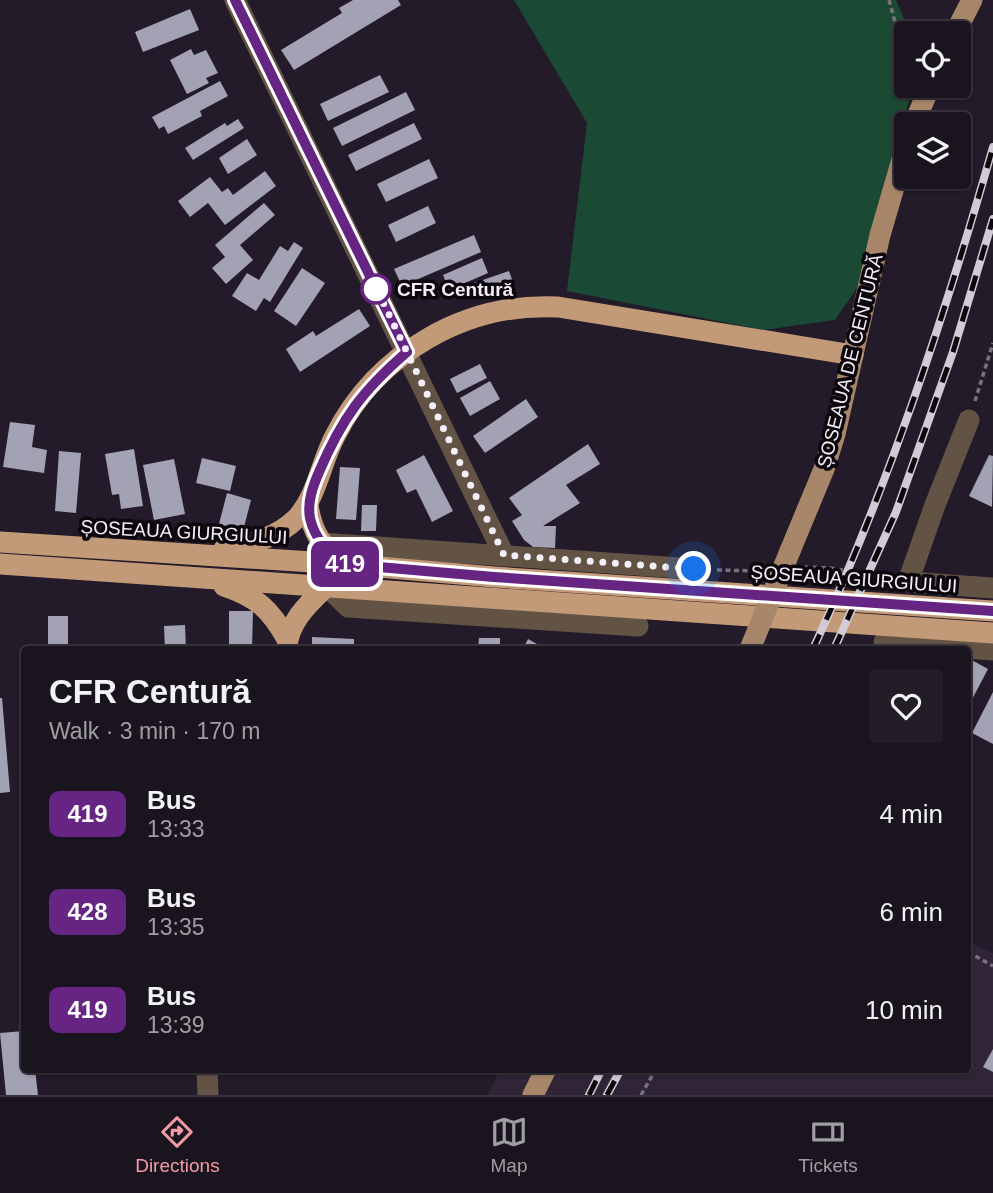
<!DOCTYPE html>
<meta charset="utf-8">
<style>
:root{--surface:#1a141f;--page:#231d28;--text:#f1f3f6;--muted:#9f9ea4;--line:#38333d;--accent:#f49aa6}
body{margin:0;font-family:Arial,sans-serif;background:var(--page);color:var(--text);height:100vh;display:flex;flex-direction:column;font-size:26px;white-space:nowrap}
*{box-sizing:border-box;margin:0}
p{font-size:23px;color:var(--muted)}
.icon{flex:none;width:38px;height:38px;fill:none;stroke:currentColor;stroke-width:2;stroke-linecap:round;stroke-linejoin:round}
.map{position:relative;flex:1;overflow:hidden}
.details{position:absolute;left:21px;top:646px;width:950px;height:427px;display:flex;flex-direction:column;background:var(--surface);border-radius:7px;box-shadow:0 2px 5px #0004,0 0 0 2px var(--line)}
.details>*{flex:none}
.badge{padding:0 14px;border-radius:10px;font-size:24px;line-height:46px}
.fabs{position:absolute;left:894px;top:21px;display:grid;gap:14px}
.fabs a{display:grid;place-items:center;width:77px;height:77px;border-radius:7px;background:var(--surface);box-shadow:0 2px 5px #0004,0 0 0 2px var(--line);font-size:35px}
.you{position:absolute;width:35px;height:35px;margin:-18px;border:5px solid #fff;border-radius:50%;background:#1a73e8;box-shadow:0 0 0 10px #1a73e833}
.map>.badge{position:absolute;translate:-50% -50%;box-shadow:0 0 0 4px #fff}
.round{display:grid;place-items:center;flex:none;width:74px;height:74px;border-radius:7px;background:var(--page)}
.headline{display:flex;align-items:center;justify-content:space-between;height:119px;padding:0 28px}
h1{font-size:33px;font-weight:600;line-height:52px}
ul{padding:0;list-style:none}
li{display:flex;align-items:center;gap:21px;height:98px;padding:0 28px}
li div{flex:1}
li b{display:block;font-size:26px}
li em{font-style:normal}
li .badge{min-width:77px;font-weight:700;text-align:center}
.tab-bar{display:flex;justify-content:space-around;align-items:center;height:98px;border-top:2px solid var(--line);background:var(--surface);font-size:19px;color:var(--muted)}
.tab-bar a{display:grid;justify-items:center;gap:4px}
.tab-bar .active{color:var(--accent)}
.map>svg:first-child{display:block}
</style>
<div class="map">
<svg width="993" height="1095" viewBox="0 0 993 1095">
<rect width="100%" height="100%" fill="#231b29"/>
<!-- built -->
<polygon fill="#302437" points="968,942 993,953 993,1095 487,1095 501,1069 968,1069"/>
<!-- green -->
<polygon fill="#1a4a34" points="514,0 896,0 910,33 906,33 906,86 913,86 857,288 835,320 763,330 567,291 587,123"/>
<!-- building -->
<g fill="#a3a1b4">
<polygon points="353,0 398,0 401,5 294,70 281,50 342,13 339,8"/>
<polygon points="190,9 199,30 143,52 135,32"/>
<polygon points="191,49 194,55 206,50 218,73 206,78 209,83 187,94 170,60"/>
<polygon points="380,75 389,92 328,121 320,104"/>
<polygon points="220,81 228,96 200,111 202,116 168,134 164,126 159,129 152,117"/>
<polygon points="406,92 415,110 342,146 333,128"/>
<polygon points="238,119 244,128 193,160 185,148 225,123 227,126"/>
<polygon points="414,123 422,139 356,171 348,155"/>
<polygon points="247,139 257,155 228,174 219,158"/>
<polygon points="429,159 438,178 386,202 377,184"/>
<polygon points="265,171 276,186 225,225 208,203 190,217 178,201 210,177 222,192 228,188 233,195"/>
<polygon points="264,203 275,215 240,245 253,260 226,284 212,268 225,257 215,245"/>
<polygon points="428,206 436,223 396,242 388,225"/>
<polygon points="474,235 481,252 402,286 394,269"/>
<polygon points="294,242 303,248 270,302 264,298 256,311 232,296 247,273 259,280 280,246 288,251"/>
<polygon points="482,258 488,273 449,290 443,275"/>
<polygon points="302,268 325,283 296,326 274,311"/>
<polygon points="509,271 514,285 476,299 471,284"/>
<polygon points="359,309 370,326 300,372 286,349 313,331 316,336"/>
<polygon points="480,364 487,378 457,393 450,379"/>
<polygon points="490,381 500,399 470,416 460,398"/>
<polygon points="526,399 538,417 485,453 473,436"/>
<polygon points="10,422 35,425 32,447 47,450 44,473 3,467"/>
<polygon points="588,444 600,464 566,485 580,503 543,526 556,526 555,548 533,547 524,540 512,521 522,515 509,498"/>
<polygon points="134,449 143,506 121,509 119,494 112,495 105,454"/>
<polygon points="59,451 81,453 76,513 55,511"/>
<polygon points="424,455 453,511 432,522 416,489 407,493 396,470"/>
<polygon points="989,455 993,456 992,507 969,496"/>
<polygon points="202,458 236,466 230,491 196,483"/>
<polygon points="174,459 185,514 154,520 143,465"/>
<polygon points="340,467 360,468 356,520 336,519"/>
<polygon points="227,493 251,500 243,531 219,524"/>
<polygon points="362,505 377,505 376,531 361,531"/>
<polygon points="229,611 253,611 252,649 229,649"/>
<rect x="48" y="616" width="20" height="33"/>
<polygon points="185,625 186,649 165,649 164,626"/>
<polygon points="312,637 354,639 354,649 312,649"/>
<polygon points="479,638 500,638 500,649 478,649"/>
<polygon points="528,639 546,649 523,649"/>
<polygon points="968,658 988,669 968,707"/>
<polygon points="993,692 993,744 972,733"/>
<polygon points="0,698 2,698 10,792 0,793"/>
<polygon points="24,1031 24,1069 35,1069 38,1095 6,1095 0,1033"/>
<polygon points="993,1049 993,1072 983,1067"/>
</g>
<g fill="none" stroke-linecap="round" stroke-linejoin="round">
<!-- path -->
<g stroke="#79727e" stroke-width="3.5" stroke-dasharray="5 3.5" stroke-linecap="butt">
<polyline points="889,0 906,62"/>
<polyline points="975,401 993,343"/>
<polyline points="804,567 830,568 890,579"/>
<polyline points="717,570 761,571"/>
<polyline points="968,952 993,966"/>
<polyline points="641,1095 656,1069"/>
</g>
<!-- minor -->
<g stroke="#635345" stroke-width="21">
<polyline points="235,0 504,555"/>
<polyline points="969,420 935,505 908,582 993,588"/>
<polyline points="320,543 694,569"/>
<polyline points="327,586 348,607 638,626"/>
<polyline points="884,642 993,650"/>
<polyline points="207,1069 208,1095"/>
</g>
<!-- major -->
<g stroke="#a88669" stroke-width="21">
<polyline points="955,33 972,0"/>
<polyline points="914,124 930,86"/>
<polyline points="790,551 824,469 835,434 880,235 906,146"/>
<polyline points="533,1095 546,1069"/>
</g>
<!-- highway -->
<g stroke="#c39a78" stroke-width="21">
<path d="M308,505C312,533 322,547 344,564"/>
<polyline points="0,542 344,564 494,577 993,611"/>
<path d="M224,549C251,544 277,538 297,518C317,496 321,462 335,436C377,353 466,302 558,307L853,355"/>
<polyline points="0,564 993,633"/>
<path d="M224,586C257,597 270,609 287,639"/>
<path d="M287,649C287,623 309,603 327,586"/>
</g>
<defs>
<g id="rail">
<path d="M813,649C888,487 944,319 993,147"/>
<polyline points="834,649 896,512 953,352 993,219"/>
<polyline points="589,1095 602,1069"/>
<polyline points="607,1095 621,1069"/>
</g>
</defs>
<!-- rail casing -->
<use href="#rail" stroke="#d0cbd4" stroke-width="8"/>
<!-- rail -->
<use href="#rail" stroke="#0b070d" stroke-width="5" stroke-dasharray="16" stroke-linecap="butt"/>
<!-- major-bridge -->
<polyline stroke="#a88669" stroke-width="21" points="750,649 790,551"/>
</g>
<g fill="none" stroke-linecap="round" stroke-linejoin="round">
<defs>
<path id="line" d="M235,0L407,352C363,390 342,418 319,472C313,486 307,502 310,518C315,540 328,551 344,564L494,577L993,611"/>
</defs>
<!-- line casing -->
<use href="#line" stroke="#fff" stroke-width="16"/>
<!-- line -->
<use href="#line" stroke="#662483" stroke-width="10"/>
<!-- walk -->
<polyline stroke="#f3eef7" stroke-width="7" stroke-dasharray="0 12.6" points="376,289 372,279 504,555 694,569"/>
</g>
<!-- markers -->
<circle fill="#fff" stroke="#662483" stroke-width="3.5" cx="376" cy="289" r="14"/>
<g text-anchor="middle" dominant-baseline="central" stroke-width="7" stroke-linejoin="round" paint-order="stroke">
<!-- stop labels -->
<g font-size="19" font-weight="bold" fill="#f3eef7" stroke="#0b070d" text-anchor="start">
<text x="397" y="289">CFR Centură</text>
</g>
<!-- street labels -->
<g font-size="19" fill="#f3eef7" stroke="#0b070d">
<text transform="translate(850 361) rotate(-76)">ȘOSEAUA DE CENTURĂ</text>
<text transform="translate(184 532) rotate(3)">ȘOSEAUA GIURGIULUI</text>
<text transform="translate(854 579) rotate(4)">ȘOSEAUA GIURGIULUI</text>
</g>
</g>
</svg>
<div class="fabs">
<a><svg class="icon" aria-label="locate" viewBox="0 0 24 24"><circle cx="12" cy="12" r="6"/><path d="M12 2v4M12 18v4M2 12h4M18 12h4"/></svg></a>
<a><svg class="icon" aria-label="layers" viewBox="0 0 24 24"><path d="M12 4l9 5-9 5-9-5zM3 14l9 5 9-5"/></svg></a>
</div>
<div class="you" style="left:694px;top:569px"></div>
<b class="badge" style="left:345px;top:564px;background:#662483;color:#fff">419</b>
<section class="details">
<div class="headline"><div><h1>CFR Centură</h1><p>Walk · 3 min · 170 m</p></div><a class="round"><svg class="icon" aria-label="heart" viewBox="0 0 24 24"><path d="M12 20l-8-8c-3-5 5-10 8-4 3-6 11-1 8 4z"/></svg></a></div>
<ul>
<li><span class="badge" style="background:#662483;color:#fff">419</span><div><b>Bus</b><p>13:33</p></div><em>4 min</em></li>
<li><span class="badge" style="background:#662483;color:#fff">428</span><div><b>Bus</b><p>13:35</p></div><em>6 min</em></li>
<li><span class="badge" style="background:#662483;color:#fff">419</span><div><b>Bus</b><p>13:39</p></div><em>10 min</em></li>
</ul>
</section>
</div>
<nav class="tab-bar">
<a class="active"><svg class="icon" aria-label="directions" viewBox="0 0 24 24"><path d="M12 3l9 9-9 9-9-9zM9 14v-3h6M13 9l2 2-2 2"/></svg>Directions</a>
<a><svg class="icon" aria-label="map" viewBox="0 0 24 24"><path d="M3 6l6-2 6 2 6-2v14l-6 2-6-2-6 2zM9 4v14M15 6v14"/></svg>Map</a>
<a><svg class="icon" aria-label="tickets" viewBox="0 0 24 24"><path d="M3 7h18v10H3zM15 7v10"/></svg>Tickets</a>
</nav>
